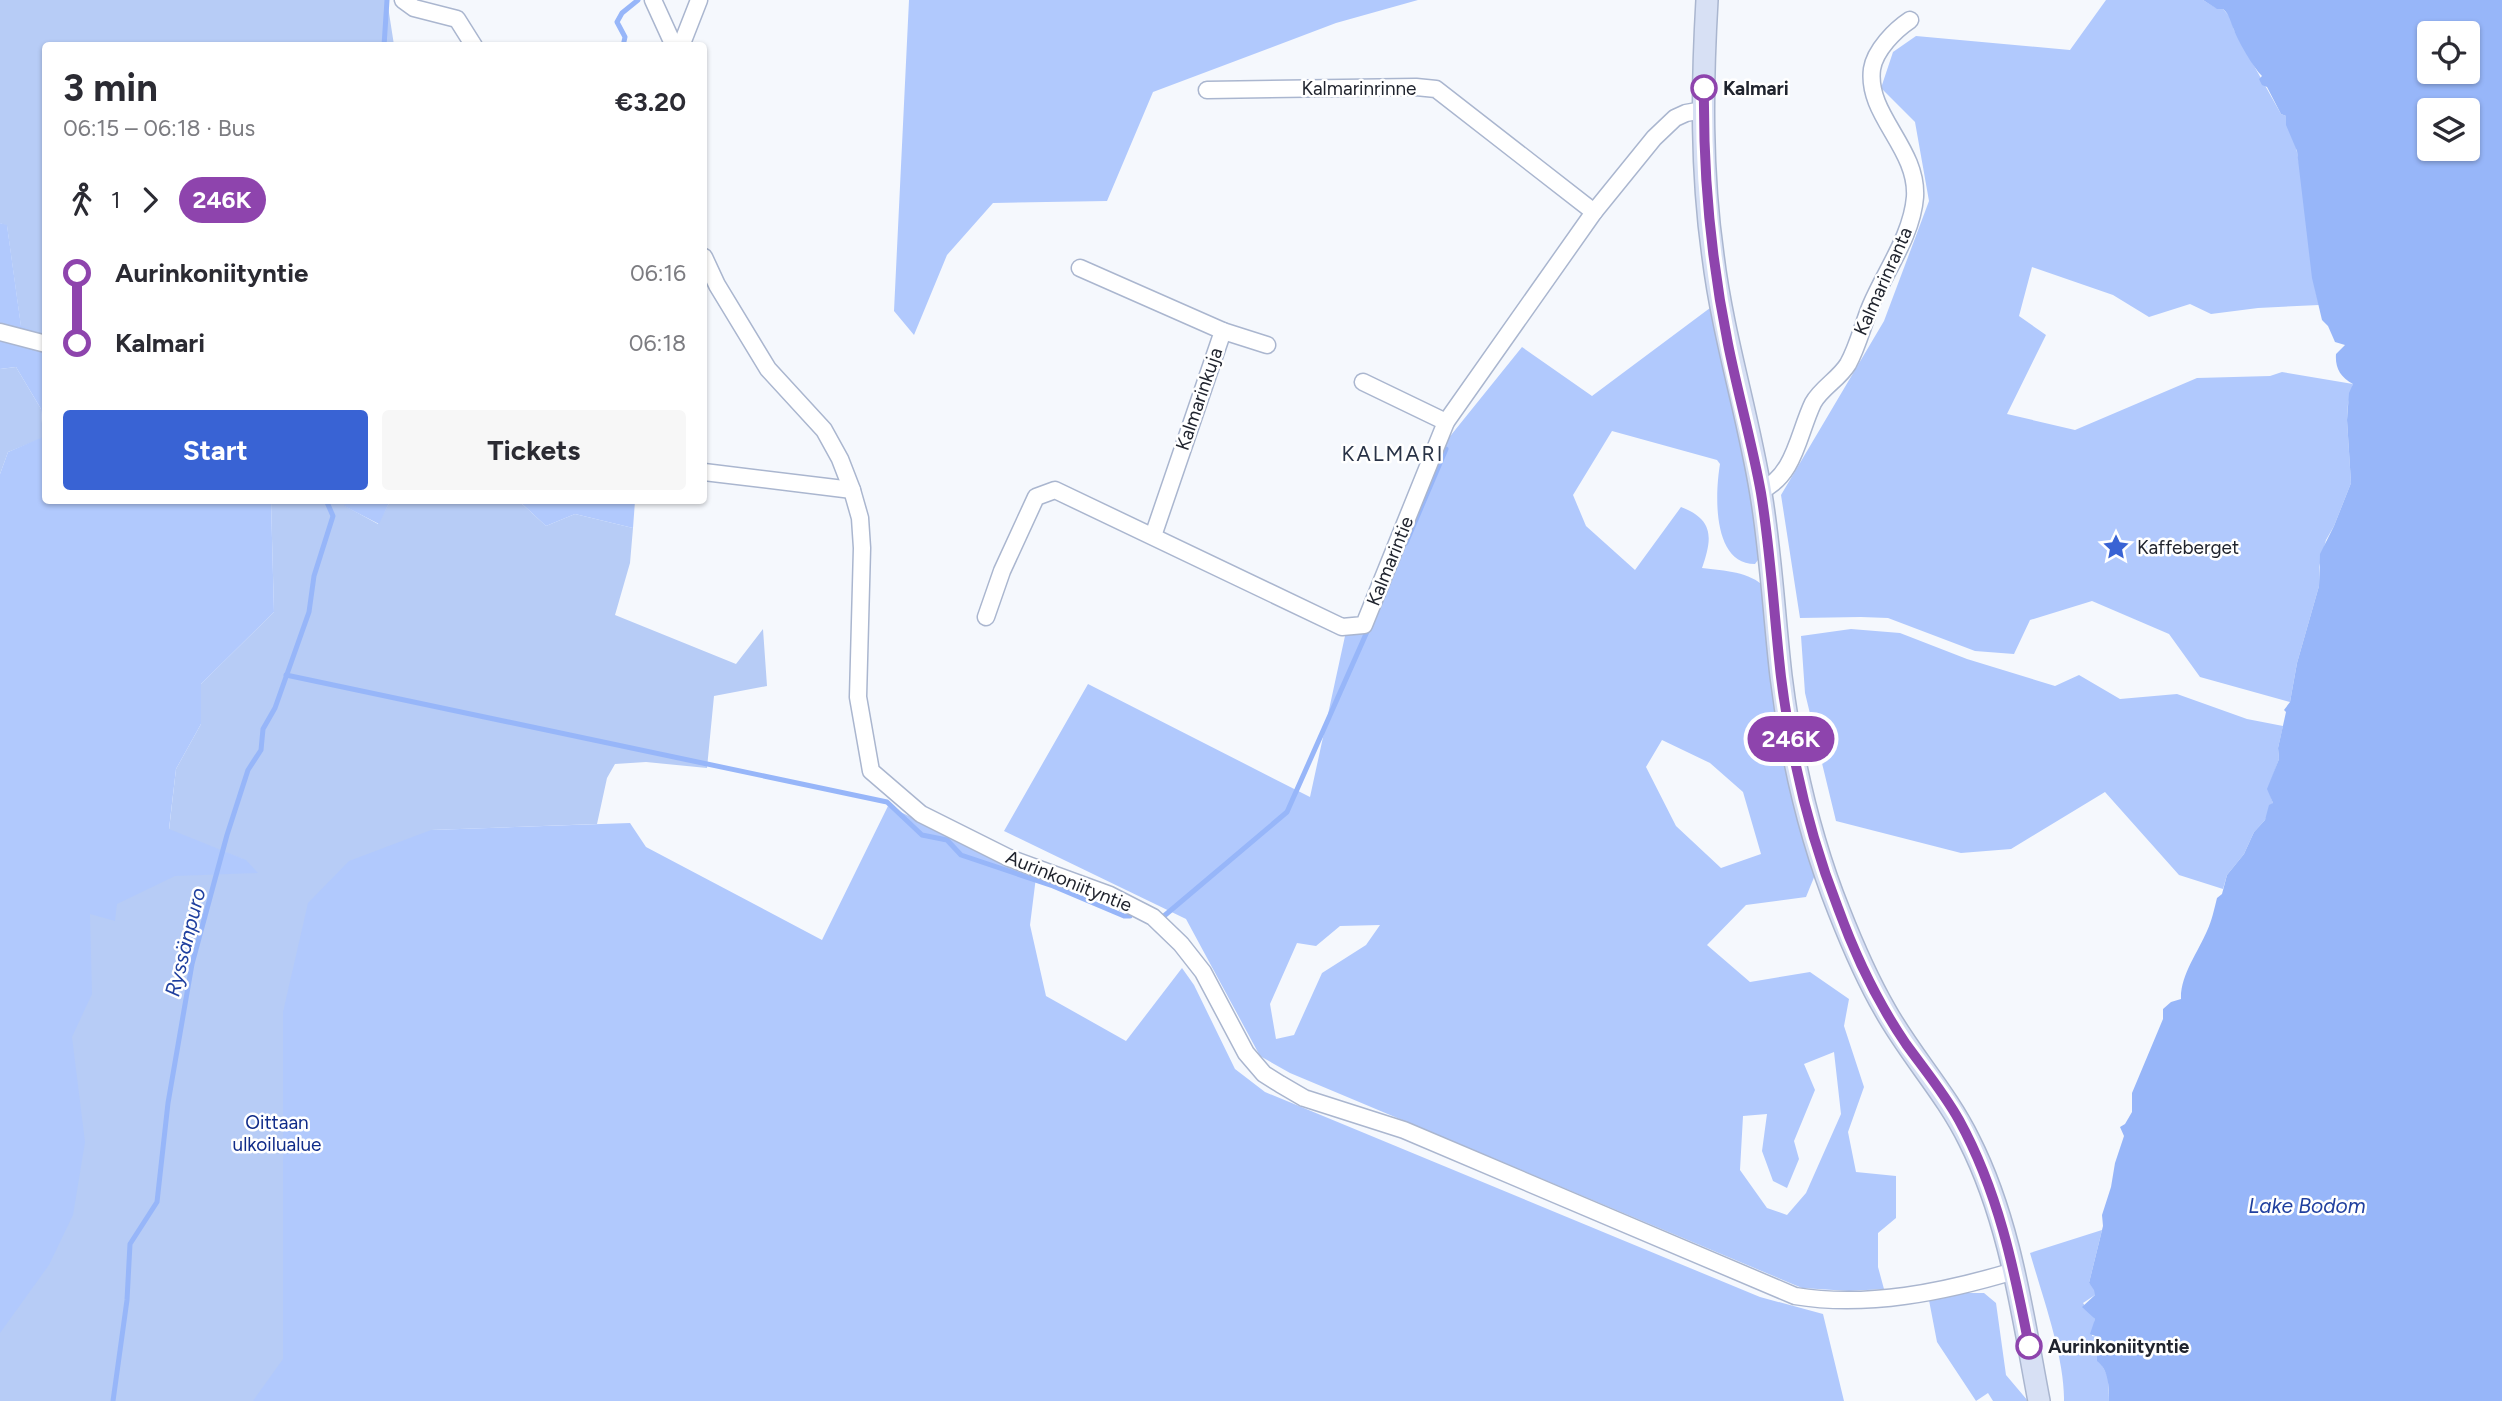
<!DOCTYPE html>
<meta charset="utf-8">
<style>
:root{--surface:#fff;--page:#f7f7f7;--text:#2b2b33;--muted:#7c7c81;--accent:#3963d4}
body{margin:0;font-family:Figtree,sans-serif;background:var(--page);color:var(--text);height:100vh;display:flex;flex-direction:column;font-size:26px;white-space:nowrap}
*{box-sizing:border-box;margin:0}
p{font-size:23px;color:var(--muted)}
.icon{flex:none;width:38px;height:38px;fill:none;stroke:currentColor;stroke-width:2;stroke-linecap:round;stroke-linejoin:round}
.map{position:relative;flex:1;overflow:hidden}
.drawer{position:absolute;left:42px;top:42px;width:665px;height:462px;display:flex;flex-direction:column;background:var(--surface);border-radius:7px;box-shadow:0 2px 5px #0004}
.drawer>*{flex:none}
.badge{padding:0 14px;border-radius:23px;font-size:24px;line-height:46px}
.buttons{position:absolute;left:2417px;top:21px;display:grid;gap:14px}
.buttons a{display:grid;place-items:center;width:63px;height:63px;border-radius:7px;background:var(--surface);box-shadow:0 2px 5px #0004;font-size:35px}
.map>.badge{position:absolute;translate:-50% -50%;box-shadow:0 0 0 4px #fff}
.legs{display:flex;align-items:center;gap:10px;height:77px;padding:0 21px;font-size:23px}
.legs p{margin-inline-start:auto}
.overview{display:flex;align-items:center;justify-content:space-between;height:119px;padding:0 21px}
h1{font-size:38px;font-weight:700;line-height:52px}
.action{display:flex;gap:14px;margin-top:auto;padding:14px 21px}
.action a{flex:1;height:80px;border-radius:7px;background:var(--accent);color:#fff;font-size:28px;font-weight:700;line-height:80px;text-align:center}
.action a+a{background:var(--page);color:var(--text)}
ul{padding:0 21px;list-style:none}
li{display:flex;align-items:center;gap:24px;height:70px;font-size:26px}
li i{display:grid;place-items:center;width:10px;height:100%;margin:0 9px;background:currentColor}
li i::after{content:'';width:18px;height:18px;margin:-9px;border:5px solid;border-radius:50%;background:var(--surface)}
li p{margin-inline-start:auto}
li:first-child i{background:linear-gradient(#0000 50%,currentColor 0)}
li:last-child i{background:linear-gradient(currentColor 50%,#0000 0)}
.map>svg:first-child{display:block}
</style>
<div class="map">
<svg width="2502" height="1401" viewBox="0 0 2502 1401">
<rect width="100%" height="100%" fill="#f5f8fd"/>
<!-- green -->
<g fill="#b7ccf6">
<polygon points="0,0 387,0 394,45 46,46 45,335 21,327 7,226 0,223"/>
<polygon points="16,367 41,409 43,438 8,452 0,474 0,369"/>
<polygon points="271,501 346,501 345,506 378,524 390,501 519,501 546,526 575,514 633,528 630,563 615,615 736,664 763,629 767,686 714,696 707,768 646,762 615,764 607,778 597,824 431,830 832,1401 0,1401 0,622 25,857 242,859 169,830 176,769 201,724 201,684 274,612"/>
</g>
<!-- forest -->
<g fill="#b1c9fd" fill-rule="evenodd">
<polygon points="909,0 1418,0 1336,23 1153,92 1107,201 993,203 947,255 914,335 894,311"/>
<path d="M2106,0H2203L2216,8L2223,9L2230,17L2234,30L2281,114L2286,116C2287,129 2295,139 2297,152C2308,203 2306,255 2319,305L2258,308L2211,314L2190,304L2149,317L2113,295L2032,267L2019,316L2046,335L2007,414L2075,430L2197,378L2270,376L2282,372L2353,384L2348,404L2347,420L2351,483L2334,526L2326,540L2319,567V586L2297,663L2290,702L2200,677L2169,634L2092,601L2030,620L2014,654L1975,651L1888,618L1861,617L1800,618L1781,495L1884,321L1929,201L1915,122L1881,88L1893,52L1916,36L2070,50Z"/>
<polygon points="0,223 7,225 21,326 45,335 46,500 271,501 274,612 201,684 201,724 176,769 169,829 246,860 258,873 175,876 117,904 115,921 90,914 92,994 72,1037 85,1142 73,1215 49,1265 0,1333 0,474 8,452 43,437 41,409 16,367 0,369"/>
<path d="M1714,305L1763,553L1755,564C1712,564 1715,494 1720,464L1717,460L1612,431L1573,495L1586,526L1635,570L1681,507C1715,520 1712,539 1702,568C1725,571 1749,571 1766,588L1817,870L1806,897L1746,905L1707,945L1750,982L1810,972L1849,999L1844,1026L1864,1087L1848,1132L1856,1172L1896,1176V1218L1878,1233V1267L1884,1289L1849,1291L1802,1288L1290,1073L1260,1056L1186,919L1004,831L1088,684L1310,797L1345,636L1372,624L1443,445L1522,347L1592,396ZM1662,740L1710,763L1743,792L1761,854L1721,868L1676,826L1646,767ZM1380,925L1366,945L1322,973L1294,1035L1276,1039L1270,1004L1297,943L1316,946L1340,926ZM1834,1052L1841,1114L1806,1193L1787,1215L1767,1208L1740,1170L1743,1116L1767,1114L1762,1151L1773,1181L1787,1188L1799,1159L1794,1141L1815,1090L1804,1064Z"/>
<polygon points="346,501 346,500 390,501 379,524 344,506"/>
<polygon points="519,501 635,501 633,528 575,514 546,526"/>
<polygon points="1851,629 1900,633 1967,659 2055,686 2079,675 2120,699 2177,694 2247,719 2283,726 2278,748 2279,759 2268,789 2273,803 2265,820 2254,832 2244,854 2227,875 2223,889 2179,875 2105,792 2011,849 1961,853 1836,821 1805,693 1801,636"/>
<polygon points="888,806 1036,877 1030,925 1046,996 1126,1041 1182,968 1194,985 1235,1069 1265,1092 1760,1297 1823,1314 1844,1401 253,1401 283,1359 283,1012 308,903 349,861 431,830 630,823 646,847 822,940"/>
<path d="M2102,1230L2089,1283L2095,1290V1295L2083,1303L2095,1319L2092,1336L2098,1337L2102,1344L2097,1355L2108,1377L2109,1401H2064C2065,1358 2042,1295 2030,1253Z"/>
<polygon points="1959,1289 1966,1293 1984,1293 1996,1303 2006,1375 2028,1401 1993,1401 1988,1393 1976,1401 1937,1342 1928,1295"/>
</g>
<!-- water -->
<path fill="#97b6f9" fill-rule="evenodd" d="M2203,0H2502V1401H2109C2109,1387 2109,1370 2097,1361V1355L2093,1350L2101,1348L2102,1344L2098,1337L2090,1334L2095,1319L2082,1307L2095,1295L2094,1290L2089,1283L2103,1226L2102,1215L2111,1187L2115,1163L2124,1136L2120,1127L2125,1124L2132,1112V1093L2163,1019V1009L2171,1002L2181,999C2180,976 2198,952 2207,931C2212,920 2214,910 2217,898L2222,894L2227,875L2244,854L2254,832L2265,820L2269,805L2273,803L2267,789L2279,759L2278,748L2286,712L2284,710L2290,702L2297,663L2319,586L2320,554L2334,526L2351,483L2347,420L2349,393L2353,384C2340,377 2335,368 2336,354L2345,345L2335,342L2328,326L2322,320L2312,278L2297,151L2286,125V116L2281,114L2267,87L2262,85L2259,79L2262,76C2253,67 2238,41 2234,30C2230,21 2230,15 2223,9H2217ZM2429,33H2468V72H2429ZM2429,110H2468V149H2429Z"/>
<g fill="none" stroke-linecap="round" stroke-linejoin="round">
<!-- stream -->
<g stroke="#97b6f9" stroke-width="5">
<polyline points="384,46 387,0"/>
<polyline points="623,46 625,37 617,22 622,13 638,0"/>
<polyline points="1406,543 1446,449"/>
<polyline points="286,675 887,802 922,835 947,840 961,855 1053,886 1124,916 1130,916"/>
<polyline points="1164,916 1287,812 1370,625"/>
<polyline points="113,1401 127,1300 130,1244 157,1202 168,1103 192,964 227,835 248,770 261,750 263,729 275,708 309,612 314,576 333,516 326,500"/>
</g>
<defs>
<g id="minor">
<polyline points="403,0 414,8 457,19 474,46"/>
<polyline points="653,0 674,46"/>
<polyline points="681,46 699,0"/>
<polyline points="1207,90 1416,87 1436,89 1594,212"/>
<path d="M704,257L717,285L768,369L824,430L840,459L852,490L860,518L862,548L858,697L871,771L921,814L1009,858L1110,895L1153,917L1181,944L1203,972L1246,1053L1264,1074L1280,1084L1304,1098L1404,1130L1795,1296C1867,1308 1944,1292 2014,1271"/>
<polyline points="1080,268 1223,331 1153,536"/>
<polyline points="1223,331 1267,345"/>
<polyline points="0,332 46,344"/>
<polyline points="1363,382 1446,422"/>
<polyline points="704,472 852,490"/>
<path d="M1760,491C1795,476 1798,434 1813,403C1821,388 1839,379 1848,364C1858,346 1863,324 1871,305C1886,270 1912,235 1915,197C1918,148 1866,115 1872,69C1875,50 1895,30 1910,20"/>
<polyline points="986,617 1002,571 1036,497 1055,490 1342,627 1364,625 1446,422 1594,212 1654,138 1675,118 1686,113 1703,110"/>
</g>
<path id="secondary" d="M1707,0C1702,86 1701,171 1713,256C1723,337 1748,414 1761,494C1771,554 1774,615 1781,676C1791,756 1809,836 1839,911C1852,944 1867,979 1885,1010C1910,1055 1946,1093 1969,1140C2010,1221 2022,1312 2039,1401"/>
</defs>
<!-- minor casing -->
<use href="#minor" stroke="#aab6cf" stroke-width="19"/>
<!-- secondary casing -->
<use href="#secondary" stroke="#aab6cf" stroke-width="24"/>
<!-- minor -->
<use href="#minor" stroke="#fff" stroke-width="16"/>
<!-- secondary -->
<use href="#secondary" stroke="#d7e0f4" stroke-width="21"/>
</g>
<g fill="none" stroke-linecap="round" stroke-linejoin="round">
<defs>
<path id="line-1" d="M1704,88C1703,175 1711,260 1728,344C1738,394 1752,443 1761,493C1771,554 1774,616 1781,677C1791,756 1809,834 1838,908C1855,955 1878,1003 1906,1044C1924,1069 1944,1093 1959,1120C1998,1191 2014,1268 2029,1346"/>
</defs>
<!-- line-1 casing -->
<use href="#line-1" stroke="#fff" stroke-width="16"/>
<!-- line-1 -->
<use href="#line-1" stroke="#8e44ad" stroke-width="10"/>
</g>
<!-- icons -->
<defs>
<symbol id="sight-bare" viewBox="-9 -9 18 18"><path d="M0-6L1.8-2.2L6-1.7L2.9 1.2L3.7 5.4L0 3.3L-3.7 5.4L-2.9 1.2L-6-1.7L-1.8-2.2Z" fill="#3963d4" stroke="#fff" stroke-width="2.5" paint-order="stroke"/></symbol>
</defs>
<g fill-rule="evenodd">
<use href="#sight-bare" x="2097" y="528" width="38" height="38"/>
</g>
<!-- markers -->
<g fill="#fff" stroke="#8e44ad" stroke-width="3.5">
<circle cx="1704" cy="88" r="12"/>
<circle cx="2029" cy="1346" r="12"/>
</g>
<g text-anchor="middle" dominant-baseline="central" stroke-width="5" stroke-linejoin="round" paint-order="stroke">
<!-- street labels -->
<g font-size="19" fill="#20242e" stroke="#fff">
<text x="1359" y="88">Kalmarinrinne</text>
<text transform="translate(1883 281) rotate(-66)">Kalmarinranta</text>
<text transform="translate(1199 399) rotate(-71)">Kalmarinkuja</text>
<text transform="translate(1390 561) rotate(-68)">Kalmarintie</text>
<text transform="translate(1069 881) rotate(22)">Aurinkoniityntie</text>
</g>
<!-- stop labels -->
<g font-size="19" font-weight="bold" fill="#20242e" stroke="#fff" text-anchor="start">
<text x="1723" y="88">Kalmari</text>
<text x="2048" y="1346">Aurinkoniityntie</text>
</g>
<!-- poi labels -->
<g font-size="19" fill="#20242e" stroke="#fff" text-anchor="start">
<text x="2137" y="547">Kaffeberget</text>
</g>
<!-- park labels -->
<g font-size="19" fill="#102c89" stroke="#fff">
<text x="277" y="1122">Oittaan<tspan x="277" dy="22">ulkoilualue</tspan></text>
</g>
<!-- neighbourhood labels -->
<g font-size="21" letter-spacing="2" fill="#293347" stroke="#fff">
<text x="1393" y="453">KALMARI</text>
</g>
<!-- water labels -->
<g font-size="21" font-style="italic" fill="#20409f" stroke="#fff">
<text transform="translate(185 942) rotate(-76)">Ryssänpuro</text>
<text x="2307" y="1205">Lake Bodom</text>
</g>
</g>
</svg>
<div class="buttons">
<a><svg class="icon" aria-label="locate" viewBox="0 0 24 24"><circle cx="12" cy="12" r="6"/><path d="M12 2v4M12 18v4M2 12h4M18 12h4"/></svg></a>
<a><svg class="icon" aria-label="layers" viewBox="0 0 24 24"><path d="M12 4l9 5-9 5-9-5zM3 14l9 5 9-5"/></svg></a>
</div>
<b class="badge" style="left:1791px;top:739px;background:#8e44ad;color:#fff">246K</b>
<section class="drawer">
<div class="overview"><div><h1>3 min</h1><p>06:15 – 06:18 · Bus</p></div><b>€3.20</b></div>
<div class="legs"><svg class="icon" aria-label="walk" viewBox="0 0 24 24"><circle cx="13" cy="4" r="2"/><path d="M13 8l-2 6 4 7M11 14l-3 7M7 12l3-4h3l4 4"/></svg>1<svg class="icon" aria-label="forward" viewBox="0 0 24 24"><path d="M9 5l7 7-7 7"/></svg><b class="badge" style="background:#8e44ad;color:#fff">246K</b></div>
<ul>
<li><i style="color:#8e44ad"></i><b>Aurinkoniityntie</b><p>06:16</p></li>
<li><i style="color:#8e44ad"></i><b>Kalmari</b><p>06:18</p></li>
</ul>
<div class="action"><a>Start</a><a>Tickets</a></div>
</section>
</div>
